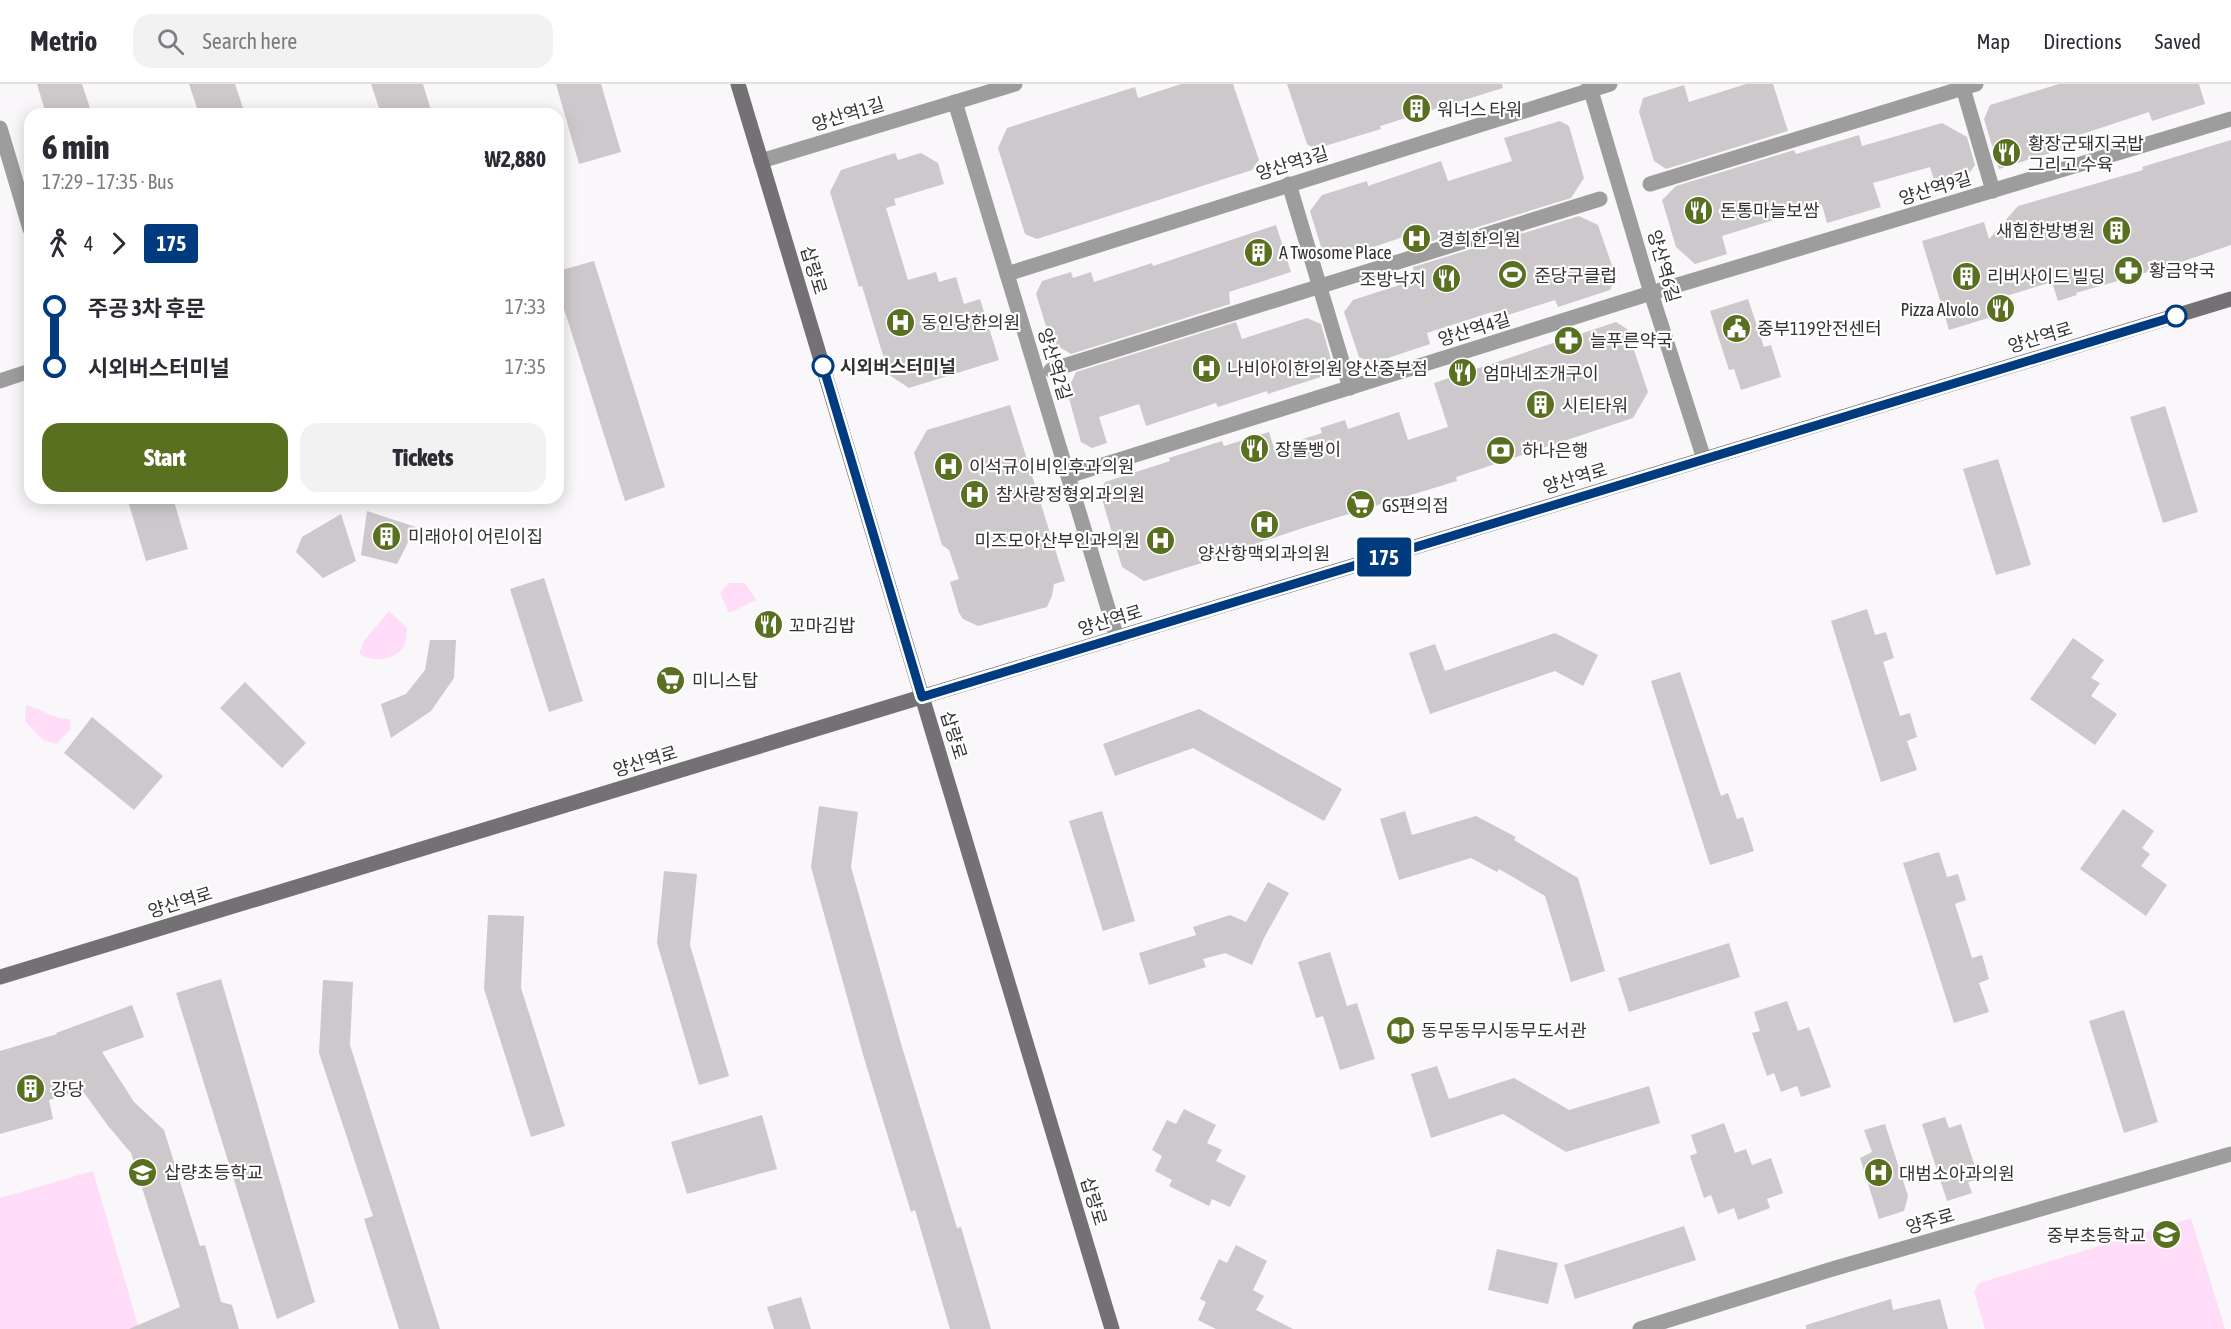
<!DOCTYPE html>
<meta charset="utf-8">
<style>
:root{--surface:#fff;--page:#f2f2f3;--text:#2b2b33;--muted:#7c7c81;--line:#e1e1e2;--accent:#5a7021}
body{margin:0;font-family:"Asap Condensed","Noto Sans KR",sans-serif;background:var(--page);color:var(--text);height:100vh;display:flex;flex-direction:column;font-size:22px;white-space:nowrap}
*{box-sizing:border-box;margin:0}
p{font-size:20px;color:var(--muted)}
.icon{flex:none;width:33px;height:33px;fill:none;stroke:currentColor;stroke-width:2;stroke-linecap:round;stroke-linejoin:round}
.map{position:relative;flex:1;overflow:hidden}
.details{position:absolute;left:24px;top:24px;width:540px;height:396px;display:flex;flex-direction:column;background:var(--surface);border-radius:18px;box-shadow:0 3px 15px #0003}
.details>*{flex:none}
.badge{padding:0 12px;border-radius:4px;font-size:21px;line-height:39px}
.map>.badge{position:absolute;translate:-50% -50%;box-shadow:0 0 0 3px #fff}
.legs{display:flex;align-items:center;gap:9px;height:66px;padding:0 18px;font-size:20px}
.legs p{margin-inline-start:auto}
.headline{display:flex;align-items:center;justify-content:space-between;height:102px;padding:0 18px}
h1{font-size:33px;font-weight:800;line-height:45px}
.action{display:flex;gap:12px;margin-top:auto;padding:12px 18px}
.action a{flex:1;height:69px;border-radius:18px;background:var(--accent);color:#fff;font-size:24px;font-weight:800;line-height:69px;text-align:center}
.action a+a{background:var(--page);color:var(--text)}
ul{padding:0 18px;list-style:none}
li{display:flex;align-items:center;gap:21px;height:60px;font-size:22px}
li i{display:grid;place-items:center;width:9px;height:100%;margin:0 8px;background:currentColor}
li i::after{content:'';width:15px;height:15px;margin:-8px;border:4px solid;border-radius:50%;background:var(--surface)}
li p{margin-inline-start:auto}
li:first-child i{background:linear-gradient(#0000 50%,currentColor 0)}
li:last-child i{background:linear-gradient(currentColor 50%,#0000 0)}
header{display:flex;align-items:center;gap:36px;box-sizing:border-box;height:84px;padding:0 30px;background:var(--surface);border-bottom:2px solid var(--line)}
header strong{font-size:28px}
nav{display:flex;gap:33px;margin-inline-start:auto;font-size:21px}
.search{width:420px;height:54px;background:var(--page);display:flex;align-items:center;gap:15px;box-sizing:border-box;padding:0 21px;border-radius:18px;color:var(--muted);font-size:22px}
.map>svg:first-child{display:block}
</style>
<header>
<strong>Metrio</strong>
<div class="search"><svg class="icon" aria-label="search" viewBox="0 0 24 24"><circle cx="10" cy="10" r="6"/><path d="M15 15l6 6"/></svg>Search here</div>
<nav><a>Map</a><a>Directions</a><a>Saved</a></nav>
</header>
<div class="map">
<svg width="2231" height="1245" viewBox="0 0 2231 1245">
<rect width="100%" height="100%" fill="#faf7fa"/>
<!-- green -->
<g fill="#ffdcf7">
<polygon points="729,499 745,499 756,516 729,529 720,509"/>
<path d="M389,527L407,544C407,549 407,555 405,559C398,577 374,579 359,570L364,557Z"/>
<path d="M26,621C42,625 55,636 70,635L71,645L56,660L43,656L25,637Z"/>
<polygon points="93,1087 139,1245 0,1245 0,1114"/>
<polygon points="2191,1134 2225,1245 1985,1245 1974,1208 1979,1199"/>
</g>
<!-- building -->
<g fill="#ccc8cb">
<polygon points="37,0 82,0 92,30 46,30"/>
<polygon points="189,0 235,0 245,30 199,30"/>
<polygon points="371,0 423,0 432,30 381,30"/>
<polygon points="556,0 601,0 621,68 579,80"/>
<polygon points="1181,0 1233,0 1259,76 1252,86 1037,155 1025,150 998,64 1007,44 1135,3 1138,14"/>
<polygon points="1287,0 1502,0 1503,4 1380,42 1381,45 1315,65 1307,60"/>
<polygon points="1746,0 1773,0 1788,47 1666,85 1654,77 1639,28 1643,14 1684,1 1689,18"/>
<polygon points="2059,0 2199,0 2205,20 2152,37 2149,28 2064,56 2066,64 1999,85 1984,35 1990,21"/>
<polygon points="1560,37 1569,42 1584,94 1571,114 1407,165 1403,153 1338,175 1322,166 1310,127 1322,111 1367,97 1368,102 1441,77 1448,97 1512,77 1504,54"/>
<polygon points="1942,39 1967,53 1975,81 1962,99 1937,106 1930,83 1873,99 1881,123 1827,139 1822,121 1722,152 1727,170 1695,180 1676,163 1662,116 1676,102 1794,66 1796,70 1859,51 1862,62"/>
<polygon points="2231,56 2231,161 2172,181 2076,209 2077,211 2058,217 2052,198 2006,212 2011,227 1949,246 1922,157 1984,138 1989,155 2018,122 2143,86 2142,83"/>
<polygon points="895,69 898,76 921,69 938,79 944,100 894,115 896,121 886,124 908,196 936,188 939,198 956,193 964,220 980,215 999,276 909,304 889,291 862,202 859,203 830,108 841,86"/>
<polygon points="1579,132 1598,141 1616,193 1610,206 1558,223 1555,216 1498,234 1492,228 1427,249 1430,260 1373,279 1359,273 1344,228 1353,216 1415,196 1413,183"/>
<polygon points="1276,141 1291,188 1229,208 1230,220 1071,270 1051,258 1036,210 1042,197 1071,188 1073,194 1091,188 1094,198 1152,179 1153,182"/>
<polygon points="594,177 665,403 625,417 558,206 558,187"/>
<polygon points="1748,215 1764,263 1771,261 1781,293 1741,306 1734,285 1729,286 1710,227"/>
<polygon points="1307,234 1321,240 1332,279 1324,292 1268,310 1267,307 1218,323 1216,319 1146,342 1139,320 1099,333 1107,359 1092,364 1081,358 1067,307 1076,288 1236,238 1242,255"/>
<polygon points="1616,238 1627,245 1648,308 1633,334 1456,393 1457,397 1309,442 1255,460 1256,462 1144,497 1122,483 1100,408 1105,398 1170,377 1169,374 1222,357 1224,362 1269,348 1274,364 1322,349 1320,344 1345,336 1348,345 1399,328 1408,356 1448,343 1434,299"/>
<polygon points="1010,321 1065,497 1054,500 1052,512 1047,523 978,542 963,535 959,529 950,498 959,495 949,466 942,461 914,369 927,346"/>
<polygon points="2165,322 2198,428 2163,439 2130,333"/>
<polygon points="1998,375 2031,481 1996,491 1963,385"/>
<polygon points="127,414 173,414 188,465 146,477"/>
<polygon points="367,427 416,443 397,480 361,471"/>
<polygon points="341,430 356,477 323,494 296,468 302,453"/>
<polygon points="544,494 583,617 549,628 510,505"/>
<polygon points="1867,525 1875,551 1886,548 1894,574 1883,578 1900,632 1910,629 1917,653 1907,657 1917,686 1881,698 1831,537"/>
<polygon points="1555,549 1598,571 1583,602 1555,587 1430,630 1409,569 1435,560 1445,587"/>
<polygon points="2073,554 2104,576 2091,594 2100,599 2091,612 2117,630 2095,661 2030,615"/>
<polygon points="430,556 456,556 454,594 431,627 391,654 381,620 406,610 425,586"/>
<polygon points="1680,588 1721,712 1728,709 1737,735 1743,733 1754,767 1710,781 1651,597"/>
<polygon points="245,598 306,659 282,684 220,624"/>
<polygon points="1199,625 1342,705 1324,737 1193,664 1115,692 1103,660"/>
<polygon points="92,633 163,692 134,726 64,669"/>
<polygon points="819,722 858,728 851,783 902,963 957,1144 961,1143 991,1245 950,1245 915,1126 911,1128 864,974 811,783"/>
<polygon points="2123,725 2154,747 2142,764 2150,770 2141,782 2167,801 2146,832 2080,785"/>
<polygon points="1102,727 1135,837 1103,847 1069,737"/>
<polygon points="1405,727 1412,751 1476,732 1516,753 1514,756 1578,794 1605,887 1571,898 1545,812 1499,785 1497,788 1471,774 1399,796 1380,735"/>
<polygon points="1939,768 1947,793 1958,790 1966,816 1955,820 1972,874 1982,871 1989,895 1979,899 1989,928 1954,939 1903,779"/>
<polygon points="664,787 697,790 690,861 729,992 699,1001 657,859"/>
<polygon points="1268,798 1289,809 1264,854 1252,881 1225,869 1203,875 1206,883 1149,901 1139,869 1196,851 1193,843 1230,831 1246,838"/>
<polygon points="488,831 524,832 521,904 565,1042 531,1053 484,905"/>
<polygon points="1729,859 1740,893 1629,928 1618,894"/>
<polygon points="1330,868 1347,922 1357,919 1375,975 1340,986 1323,932 1316,934 1298,878"/>
<polygon points="221,895 315,1218 277,1235 176,909"/>
<polygon points="323,896 353,898 350,961 440,1245 399,1245 364,1135 373,1132 319,969"/>
<polygon points="1787,917 1798,947 1809,943 1831,1003 1801,1013 1797,1002 1781,1008 1774,989 1767,992 1752,949 1760,947 1754,928"/>
<polygon points="132,921 144,953 102,968 134,1018 164,1046 200,1162 205,1161 221,1218 232,1221 239,1245 129,1245 180,1223 131,1069 109,1043 82,1006 49,1016 53,1035 0,1050 0,967 57,950 56,949"/>
<polygon points="2124,926 2158,1038 2124,1049 2089,937"/>
<polygon points="1437,982 1449,1015 1514,994 1569,1026 1649,1002 1660,1039 1566,1068 1503,1030 1431,1054 1411,990"/>
<polygon points="1184,1025 1216,1041 1207,1059 1222,1066 1216,1077 1246,1092 1230,1123 1212,1115 1209,1122 1169,1102 1172,1096 1155,1087 1162,1072 1152,1066 1167,1036 1176,1040"/>
<polygon points="762,1031 777,1085 687,1110 671,1058"/>
<polygon points="1945,1033 1949,1044 1961,1040 1979,1095 1968,1098 1972,1109 1947,1117 1922,1040"/>
<polygon points="1724,1039 1735,1069 1746,1065 1752,1081 1771,1074 1783,1109 1767,1115 1770,1124 1738,1136 1734,1124 1718,1130 1711,1111 1704,1114 1690,1072 1697,1069 1691,1051"/>
<polygon points="1885,1040 1908,1112 1904,1127 1879,1135 1860,1074 1872,1068 1864,1046"/>
<polygon points="1684,1142 1696,1176 1575,1215 1564,1181"/>
<polygon points="1236,1161 1267,1177 1253,1206 1264,1212 1256,1226 1293,1245 1216,1245 1198,1236 1206,1218 1200,1215 1219,1175 1227,1179"/>
<polygon points="1497,1165 1558,1179 1548,1220 1488,1206"/>
<polygon points="801,1213 811,1245 774,1245 767,1223"/>
<polygon points="1891,1215 1893,1226 1940,1215 1948,1245 1806,1245 1806,1241"/>
</g>
<g fill="none" stroke-linecap="round" stroke-linejoin="round">
<!-- street -->
<g stroke="#9e9d9e" stroke-width="15">
<polyline points="1589,0 1651,209 1704,375"/>
<polyline points="1962,0 1963,4 1976,0"/>
<polyline points="955,18 1117,554"/>
<polyline points="0,44 30,145"/>
<polyline points="761,77 1015,0"/>
<polyline points="1289,100 1350,304"/>
<polyline points="1650,100 1963,4 1993,107"/>
<polyline points="1007,190 1610,0"/>
<polyline points="1051,286 1600,115"/>
<polyline points="0,297 30,287"/>
<polyline points="1068,392 1651,209 2231,35"/>
<polyline points="1640,1245 1829,1186 2231,1070"/>
</g>
<!-- secondary -->
<g stroke="#737173" stroke-width="15">
<polyline points="738,0 1112,1245"/>
<polyline points="0,893 2231,215"/>
</g>
</g>
<g fill="none" stroke-linecap="round" stroke-linejoin="round">
<defs>
<polyline id="line-1" points="823,282 922,613 2176,232"/>
</defs>
<!-- line-1 casing -->
<use href="#line-1" stroke="#fff" stroke-width="14"/>
<!-- line-1 -->
<use href="#line-1" stroke="#003b80" stroke-width="9"/>
</g>
<!-- icons -->
<defs>
<symbol id="building-disc" viewBox="-11 -11 22 22"><circle r="9.5" fill="#5a7021" stroke="#fff"/><path d="M-4-6H4V6H1V3H-1V6H-4ZM-2.5-4.3h1.7v1.8h-1.7ZM.8-4.3h1.7v1.8H.8ZM-2.5-1h1.7V.8h-1.7ZM.8-1h1.7V.8H.8Z" fill="#fff"/></symbol>
<symbol id="restaurant-disc" viewBox="-11 -11 22 22"><circle r="9.5" fill="#5a7021" stroke="#fff"/><path d="M-5-6h1v4h1v-4h1v4h1v-4h1v5L-1.5 .5V6h-2V.5L-5-1ZM5-6V6H3V1.5H1.5Q1.5-4 5-6Z" fill="#fff"/></symbol>
<symbol id="hospital-disc" viewBox="-11 -11 22 22"><circle r="9.5" fill="#5a7021" stroke="#fff"/><path d="M-5-5h3v3.5h4V-5h3V5h-3V1.5h-4V5h-3Z" fill="#fff"/></symbol>
<symbol id="pharmacy-disc" viewBox="-11 -11 22 22"><circle r="9.5" fill="#5a7021" stroke="#fff"/><path d="M-2-6h4v4h4v4h-4v4h-4v-4h-4v-4h4Z" fill="#fff"/></symbol>
<symbol id="stadium-disc" viewBox="-11 -11 22 22"><circle r="9.5" fill="#5a7021" stroke="#fff"/><path d="M0-5a6.5 5 0 1 0 0 10a6.5 5 0 1 0 0-10ZM-3.5-1.8h7v3.6h-7Z" fill="#fff"/></symbol>
<symbol id="civic-disc" viewBox="-11 -11 22 22"><circle r="9.5" fill="#5a7021" stroke="#fff"/><path d="M-.6-6.5H3V-4.5H.6V-3L4-1V1h2V6H-6V1h2V-1L-.6-3ZM-1.2 2.5V6h2.4V2.5Z" fill="#fff"/></symbol>
<symbol id="bank-disc" viewBox="-11 -11 22 22"><circle r="9.5" fill="#5a7021" stroke="#fff"/><path d="M-6-4H6V4H-6ZM0-2.3a2.3 2.3 0 1 0 0 4.6a2.3 2.3 0 1 0 0-4.6Z" fill="#fff"/></symbol>
<symbol id="supermarket-disc" viewBox="-11 -11 22 22"><circle r="9.5" fill="#5a7021" stroke="#fff"/><path d="M-6-5.5h2.5l.6 2H6L4.5 2H-2.5L-4.4-4H-6ZM-1.5 3.2a1.3 1.3 0 1 0 .1 0ZM3 3.2a1.3 1.3 0 1 0 .1 0Z" fill="#fff"/></symbol>
<symbol id="library-disc" viewBox="-11 -11 22 22"><circle r="9.5" fill="#5a7021" stroke="#fff"/><path d="M-6-4Q-3-5.5-.7-3.5V5Q-3 3-6 4ZM6-4Q3-5.5 .7-3.5V5Q3 3 6 4Z" fill="#fff"/></symbol>
<symbol id="school-disc" viewBox="-11 -11 22 22"><circle r="9.5" fill="#5a7021" stroke="#fff"/><path d="M0-5L7-2L0 1L-7-2ZM-4 1L0 2.5L4 1V4Q0 6-4 4Z" fill="#fff"/></symbol>
</defs>
<g fill-rule="evenodd">
<use href="#building-disc" x="1400" y="8" width="33" height="33"/>
<use href="#restaurant-disc" x="1990" y="52" width="33" height="33"/>
<use href="#restaurant-disc" x="1682" y="110" width="33" height="33"/>
<use href="#building-disc" x="2100" y="130" width="33" height="33"/>
<use href="#hospital-disc" x="1400" y="138" width="33" height="33"/>
<use href="#building-disc" x="1242" y="152" width="33" height="33"/>
<use href="#pharmacy-disc" x="2112" y="170" width="33" height="33"/>
<use href="#stadium-disc" x="1496" y="174" width="33" height="33"/>
<use href="#building-disc" x="1950" y="176" width="33" height="33"/>
<use href="#restaurant-disc" x="1430" y="178" width="33" height="33"/>
<use href="#restaurant-disc" x="1984" y="208" width="33" height="33"/>
<use href="#hospital-disc" x="884" y="222" width="33" height="33"/>
<use href="#civic-disc" x="1720" y="228" width="33" height="33"/>
<use href="#pharmacy-disc" x="1552" y="240" width="33" height="33"/>
<use href="#hospital-disc" x="1190" y="268" width="33" height="33"/>
<use href="#restaurant-disc" x="1446" y="272" width="33" height="33"/>
<use href="#building-disc" x="1524" y="304" width="33" height="33"/>
<use href="#restaurant-disc" x="1238" y="348" width="33" height="33"/>
<use href="#bank-disc" x="1484" y="350" width="33" height="33"/>
<use href="#hospital-disc" x="932" y="366" width="33" height="33"/>
<use href="#hospital-disc" x="958" y="394" width="33" height="33"/>
<use href="#supermarket-disc" x="1344" y="404" width="33" height="33"/>
<use href="#hospital-disc" x="1248" y="424" width="33" height="33"/>
<use href="#building-disc" x="370" y="436" width="33" height="33"/>
<use href="#hospital-disc" x="1144" y="440" width="33" height="33"/>
<use href="#restaurant-disc" x="752" y="524" width="33" height="33"/>
<use href="#supermarket-disc" x="654" y="580" width="33" height="33"/>
<use href="#library-disc" x="1384" y="930" width="33" height="33"/>
<use href="#building-disc" x="14" y="988" width="33" height="33"/>
<use href="#school-disc" x="126" y="1072" width="33" height="33"/>
<use href="#hospital-disc" x="1862" y="1072" width="33" height="33"/>
<use href="#school-disc" x="2150" y="1134" width="33" height="33"/>
</g>
<!-- markers -->
<g fill="#fff" stroke="#003b80" stroke-width="3">
<circle cx="2176" cy="232" r="10"/>
<circle cx="823" cy="282" r="10"/>
</g>
<g text-anchor="middle" dominant-baseline="central" stroke-width="4.5" stroke-linejoin="round" paint-order="stroke">
<!-- poi labels -->
<g font-size="18" fill="#343334" stroke="#fff" text-anchor="start">
<text x="1437" y="25">워너스 타워</text>
<text x="2028" y="59">황장군돼지국밥<tspan x="2028" dy="21">그리고 수육</tspan></text>
<text x="1720" y="126">돈통마늘보쌈</text>
<text x="2095" y="146" text-anchor="end">새힘한방병원</text>
<text x="1438" y="155">경희한의원</text>
<text x="1279" y="168">A Twosome Place</text>
<text x="2149" y="186">황금약국</text>
<text x="1534" y="191">준당구클럽</text>
<text x="1987" y="192">리버사이드 빌딩</text>
<text x="1426" y="195" text-anchor="end">조방낙지</text>
<text x="1979" y="225" text-anchor="end">Pizza Alvolo</text>
<text x="921" y="238">동인당한의원</text>
<text x="1757" y="244">중부119안전센터</text>
<text x="1590" y="256">늘푸른약국</text>
<text x="1227" y="284">나비아이한의원 양산중부점</text>
<text x="1483" y="289">엄마네조개구이</text>
<text x="1562" y="321">시티타워</text>
<text x="1275" y="365">장똘뱅이</text>
<text x="1522" y="366">하나은행</text>
<text x="969" y="382">이석규이비인후과의원</text>
<text x="996" y="410">참사랑정형외과의원</text>
<text x="1382" y="421">GS편의점</text>
<text x="408" y="452">미래아이 어린이집</text>
<text x="1140" y="456" text-anchor="end">미즈모아산부인과의원</text>
<text x="1264" y="469" text-anchor="middle">양산항맥외과의원</text>
<text x="789" y="541">꼬마김밥</text>
<text x="692" y="596">미니스탑</text>
<text x="1421" y="946">동무동무시동무도서관</text>
<text x="51" y="1005">강당</text>
<text x="164" y="1088">삽량초등학교</text>
<text x="1899" y="1089">대범소아과의원</text>
<text x="2146" y="1151" text-anchor="end">중부초등학교</text>
</g>
<!-- street labels -->
<g font-size="18" fill="#343334" stroke="#fff">
<text transform="translate(848 30) rotate(-17)">양산역1길</text>
<text transform="translate(1292 79) rotate(-17)">양산역3길</text>
<text transform="translate(1935 104) rotate(-17)">양산역9길</text>
<text transform="translate(1664 182) rotate(74)">양산역6길</text>
<text transform="translate(814 186) rotate(73)">삽량로</text>
<text transform="translate(1474 245) rotate(-17)">양산역4길</text>
<text transform="translate(2040 253) rotate(-17)">양산역로</text>
<text transform="translate(1055 280) rotate(73)">양산역2길</text>
<text transform="translate(1575 394) rotate(-17)">양산역로</text>
<text transform="translate(1110 536) rotate(-17)">양산역로</text>
<text transform="translate(954 651) rotate(73)">삽량로</text>
<text transform="translate(645 677) rotate(-17)">양산역로</text>
<text transform="translate(180 818) rotate(-17)">양산역로</text>
<text transform="translate(1094 1117) rotate(73)">삽량로</text>
<text transform="translate(1930 1137) rotate(-16)">양주로</text>
</g>
<!-- stop labels -->
<g font-size="18" font-weight="bold" fill="#343334" stroke="#fff" text-anchor="start">
<text x="840" y="282">시외버스터미널</text>
</g>
</g>
</svg>
<b class="badge" style="left:1384px;top:473px;background:#003b80;color:#fff">175</b>
<section class="details">
<div class="headline"><div><h1>6 min</h1><p>17:29 – 17:35 · Bus</p></div><b>₩2,880</b></div>
<div class="legs"><svg class="icon" aria-label="walk" viewBox="0 0 24 24"><circle cx="13" cy="4" r="2"/><path d="M13 8l-2 6 4 7M11 14l-3 7M7 12l3-4h3l4 4"/></svg>4<svg class="icon" aria-label="forward" viewBox="0 0 24 24"><path d="M9 5l7 7-7 7"/></svg><b class="badge" style="background:#003b80;color:#fff">175</b></div>
<ul>
<li><i style="color:#003b80"></i><b>주공 3차 후문</b><p>17:33</p></li>
<li><i style="color:#003b80"></i><b>시외버스터미널</b><p>17:35</p></li>
</ul>
<div class="action"><a>Start</a><a>Tickets</a></div>
</section>
</div>
